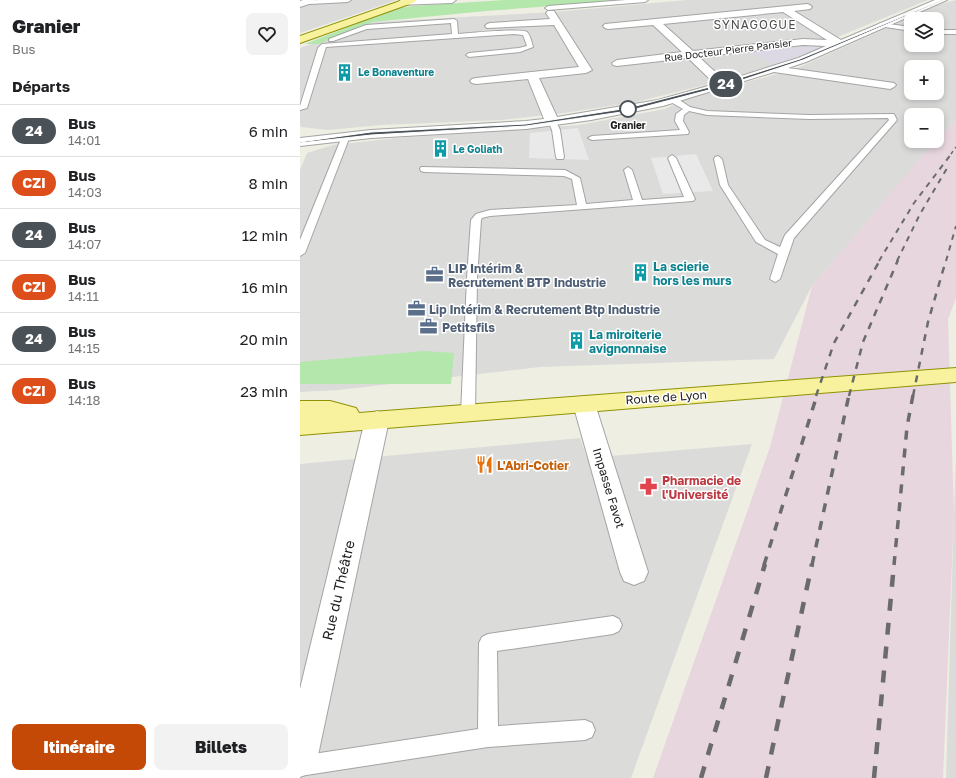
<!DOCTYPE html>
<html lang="fr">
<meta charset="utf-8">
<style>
:root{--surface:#fff;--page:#f2f2f2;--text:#202124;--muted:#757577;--line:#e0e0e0;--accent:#c44907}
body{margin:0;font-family:"Golos Text",sans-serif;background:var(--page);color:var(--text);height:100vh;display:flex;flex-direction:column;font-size:15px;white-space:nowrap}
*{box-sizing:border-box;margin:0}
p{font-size:13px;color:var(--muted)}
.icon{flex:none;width:22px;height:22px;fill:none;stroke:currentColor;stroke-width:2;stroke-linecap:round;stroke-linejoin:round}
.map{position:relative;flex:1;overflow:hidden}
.details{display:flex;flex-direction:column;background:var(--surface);width:300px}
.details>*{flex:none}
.badge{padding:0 8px;border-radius:13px;font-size:14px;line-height:26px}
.fabs{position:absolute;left:604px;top:12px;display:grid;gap:8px}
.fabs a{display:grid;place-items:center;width:40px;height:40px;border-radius:8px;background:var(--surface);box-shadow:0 2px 6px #0003;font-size:20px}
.map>.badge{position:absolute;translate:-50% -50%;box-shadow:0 0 0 2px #fff}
h2{padding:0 12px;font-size:15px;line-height:36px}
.round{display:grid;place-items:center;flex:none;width:42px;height:42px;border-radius:8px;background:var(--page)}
.summary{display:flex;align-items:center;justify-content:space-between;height:68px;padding:0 12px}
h1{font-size:19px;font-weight:800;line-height:30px}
.primary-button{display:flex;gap:8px;margin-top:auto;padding:8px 12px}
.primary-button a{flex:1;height:46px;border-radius:8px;background:var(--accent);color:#fff;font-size:16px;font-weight:800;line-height:46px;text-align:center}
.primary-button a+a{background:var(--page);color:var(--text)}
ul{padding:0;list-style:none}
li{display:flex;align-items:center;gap:12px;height:52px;padding:0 12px;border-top:1px solid var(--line)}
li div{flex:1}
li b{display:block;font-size:15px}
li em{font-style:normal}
li .badge{min-width:44px;font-weight:700;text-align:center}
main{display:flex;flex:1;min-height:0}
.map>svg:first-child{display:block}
</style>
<main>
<section class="details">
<div class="summary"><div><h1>Granier</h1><p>Bus</p></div><a class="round"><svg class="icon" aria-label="heart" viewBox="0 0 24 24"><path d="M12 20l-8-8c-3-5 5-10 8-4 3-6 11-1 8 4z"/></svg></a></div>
<h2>Départs</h2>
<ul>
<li><span class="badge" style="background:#4a5257;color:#fff">24</span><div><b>Bus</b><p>14:01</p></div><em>6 min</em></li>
<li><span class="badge" style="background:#de4e1a;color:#fff">CZI</span><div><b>Bus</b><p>14:03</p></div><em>8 min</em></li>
<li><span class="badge" style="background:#4a5257;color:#fff">24</span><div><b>Bus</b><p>14:07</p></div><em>12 min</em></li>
<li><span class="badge" style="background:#de4e1a;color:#fff">CZI</span><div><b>Bus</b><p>14:11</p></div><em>16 min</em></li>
<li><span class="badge" style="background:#4a5257;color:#fff">24</span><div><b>Bus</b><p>14:15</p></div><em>20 min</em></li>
<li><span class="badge" style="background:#de4e1a;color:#fff">CZI</span><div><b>Bus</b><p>14:18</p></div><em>23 min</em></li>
</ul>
<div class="primary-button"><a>Itinéraire</a><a>Billets</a></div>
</section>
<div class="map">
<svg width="656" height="778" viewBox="0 0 656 778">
<rect width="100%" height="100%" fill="#eeeee3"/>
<!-- residential -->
<g fill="#dbdbda" fill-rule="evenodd">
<polygon points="0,0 97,0 0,33"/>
<polygon points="387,0 628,0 540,36 474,65 413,83 336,102 264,113 202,120 81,125 28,130 1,127 0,125 0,48 74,22 254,12"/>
<path d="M656,0V120L637,140V115H611V141H636L512,286L474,359L240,367L38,390L0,392V170L7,153L33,145L97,138L279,125L365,109L389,97L493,70L638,5ZM611,19H637V45H611ZM611,67H637V93H611Z"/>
<polygon points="280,438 287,458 452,444 331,778 0,778 0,464"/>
<polygon points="656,455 656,778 646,778 654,514"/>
</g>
<!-- industrial -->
<polygon fill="#e7d6de" points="656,120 656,298 648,319 654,514 643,778 353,778 470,447 512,286 624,154"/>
<!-- grass -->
<g fill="#b3e7ab">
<polygon points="204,0 333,0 186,11 73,22 18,44 5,44 94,9 113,6"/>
<polygon points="124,351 154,353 151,384 0,384 0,362"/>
</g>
<!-- parking -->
<g fill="#e9e9e9">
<polygon points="278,128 289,160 229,158 230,133"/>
<polygon points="396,154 413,191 363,194 351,158"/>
</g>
<!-- plaza -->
<polygon fill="#dcd8e4" points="515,43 524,47 477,64 447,52 477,47"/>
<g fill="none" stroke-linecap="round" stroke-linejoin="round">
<defs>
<g id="lane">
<polygon points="18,0 51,0 48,2 10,4 7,2"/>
<polygon points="326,0 348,0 345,2 248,10 245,8 248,6"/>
<path d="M154,19L157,21L158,34C168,33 223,28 227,32C230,35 232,43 233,47L220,52L169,57L166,55L169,53L219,48L227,46L223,35L214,34L26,47L7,108L0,110V106L18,48L22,44L152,34L151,23L67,29L33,41H29V39L66,25Z"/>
<polygon points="581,23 611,27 611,31 579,26 579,24"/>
<rect x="637" y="30" width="19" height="4"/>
<polygon points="369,97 375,97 390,107 407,111 509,115 591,114 594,114 597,120 494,238 480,279 475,282 470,279 478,254 456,242 420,185 414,159 415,157 418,156 422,159 428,185 465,240 480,247 485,235 589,120 588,118 509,119 407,115 389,111 384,115 383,121 389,132 388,134 292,140 288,138 292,136 380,130 375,121 376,114 383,109 369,101"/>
<polygon points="249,119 255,119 260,130 264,157 263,159 257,159 256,157 252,130 248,121"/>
<polygon points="43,134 49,134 50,136 5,253 0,256 0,240"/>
<polygon points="372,155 376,158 395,199 393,201 190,216 182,218 181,220 177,278 175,413 173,416 168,418 163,416 161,413 167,278 171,220 176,214 190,210 277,205 272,179 264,176 124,172 121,171 120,169 121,167 265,170 280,178 286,204 333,200 324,170 328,167 332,170 342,200 384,197 368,158"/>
<polygon points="313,616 319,619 322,625 319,631 313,634 197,651 198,726 285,720 292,723 295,730 292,737 285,740 188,747 0,776 0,756 178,729 179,643 182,637 188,634"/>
</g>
<g id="street">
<polygon points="3,0 16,0 15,2 0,7 0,1"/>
<polygon points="101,0 156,0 152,3 98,5 97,3"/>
<path d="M635,0H647L506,62L488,68L594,83L596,85L594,87L590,89L474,72L363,106L291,120L226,129L71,138L0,146V138L71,130L226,121L244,119L228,79L176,84L172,83L170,81L172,79L176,78L279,67L254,25L187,28L185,26L187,24L190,23L250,19L246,13L248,11H254L292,70L286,73L239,78L257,117L358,100L415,84L388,58L317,66L313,65L312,63L317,60L382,52L353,25L308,29L305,28L303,26L305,24L507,4L510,5L512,7L510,9L494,11L541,40ZM483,12L527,40L503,39L393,51L363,24ZM503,45L526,46L498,58L425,81L399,57Z"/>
<polygon points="284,396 292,398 295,404 348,572 344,581 334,585 324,581 320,572 273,404 276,398"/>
<polygon points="77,411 85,414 89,420 17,760 12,772 0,777 0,689 65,420 69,414"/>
</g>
<g id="primary">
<polygon points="103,0 116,0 115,2 0,43 0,36"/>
<polygon points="656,368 656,382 0,435 0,401 30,401 56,408 59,413"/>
</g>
</defs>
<!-- lane casing -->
<use href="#lane" stroke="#a4a4a4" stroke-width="2"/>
<!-- street casing -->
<use href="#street" stroke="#a4a4a4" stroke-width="2"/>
<!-- primary casing -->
<use href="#primary" stroke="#8f9205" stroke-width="2"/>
<!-- lane -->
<use href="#lane" fill="#fff" fill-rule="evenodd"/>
<!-- street -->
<use href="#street" fill="#fff" fill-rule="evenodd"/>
<!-- primary -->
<use href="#primary" fill="#f8f19e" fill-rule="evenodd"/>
<!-- rail-far4 -->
<polyline stroke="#6b6b6b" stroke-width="1.5" stroke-dasharray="3.5 3.5" stroke-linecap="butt" points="651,154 656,147"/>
<!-- rail-far3 -->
<g stroke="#6b6b6b" stroke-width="2" stroke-dasharray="5.5 5.5" stroke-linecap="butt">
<polyline points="579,261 614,203 652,153"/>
<polyline points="597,261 620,214 649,165"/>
<polyline points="646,261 656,226"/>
</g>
<!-- rail-far2 -->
<g stroke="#6b6b6b" stroke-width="2.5" stroke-dasharray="7 7" stroke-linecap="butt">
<polyline points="516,396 534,343 580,260"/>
<polyline points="549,396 563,342 598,260"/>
<polyline points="613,396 628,322 646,260"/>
</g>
<!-- rail-far1 -->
<g stroke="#6b6b6b" stroke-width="3.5" stroke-dasharray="9 9" stroke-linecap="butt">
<polyline points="464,565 517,395"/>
<polyline points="512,565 549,395"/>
<polyline points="594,565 607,427 613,395"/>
</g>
<!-- rail -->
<g stroke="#6b6b6b" stroke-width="4.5" stroke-dasharray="12 12" stroke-linecap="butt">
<polyline points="401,778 465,564"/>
<polyline points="466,778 512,564"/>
<polyline points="574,778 594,564"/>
</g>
</g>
<!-- line -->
<polygon fill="#4a5257" stroke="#fff" points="642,0 644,0 503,60 424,86 328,111 226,126 71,135 0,143 0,142 71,132 226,124 328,108 421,84 500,59"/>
<!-- icons -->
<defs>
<symbol id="building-bare" viewBox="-9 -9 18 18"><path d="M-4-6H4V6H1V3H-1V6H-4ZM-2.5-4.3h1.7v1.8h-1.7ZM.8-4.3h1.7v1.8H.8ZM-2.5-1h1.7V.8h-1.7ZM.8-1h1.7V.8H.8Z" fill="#0f9aa8" stroke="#fff" stroke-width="2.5" paint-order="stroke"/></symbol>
<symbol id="office-bare" viewBox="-9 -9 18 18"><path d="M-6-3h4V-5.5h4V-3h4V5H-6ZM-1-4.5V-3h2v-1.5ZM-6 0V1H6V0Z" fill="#5c6f8a" stroke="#fff" stroke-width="2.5" paint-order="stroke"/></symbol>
<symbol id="restaurant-bare" viewBox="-9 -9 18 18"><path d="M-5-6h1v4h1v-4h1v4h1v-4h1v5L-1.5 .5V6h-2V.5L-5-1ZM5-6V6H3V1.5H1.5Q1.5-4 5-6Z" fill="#e8710a" stroke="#fff" stroke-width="2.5" paint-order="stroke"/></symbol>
<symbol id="pharmacy-bare" viewBox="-9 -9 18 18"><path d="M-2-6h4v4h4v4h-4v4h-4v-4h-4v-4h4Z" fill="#e0444e" stroke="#fff" stroke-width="2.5" paint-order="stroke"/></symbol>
</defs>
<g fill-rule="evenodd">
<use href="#building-bare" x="32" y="60" width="25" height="25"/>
<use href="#building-bare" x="128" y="136" width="25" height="25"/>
<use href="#building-bare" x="328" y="260" width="25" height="25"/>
<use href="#office-bare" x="122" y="262" width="25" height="25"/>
<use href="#office-bare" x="104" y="296" width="25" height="25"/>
<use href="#office-bare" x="116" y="314" width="25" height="25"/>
<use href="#building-bare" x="264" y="328" width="25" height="25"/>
<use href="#restaurant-bare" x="172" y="452" width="25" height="25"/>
<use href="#pharmacy-bare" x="336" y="474" width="25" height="25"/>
</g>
<!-- markers -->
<circle fill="#fff" stroke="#4a5257" stroke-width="2" cx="328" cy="109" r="8"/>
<g text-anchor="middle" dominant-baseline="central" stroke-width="3" stroke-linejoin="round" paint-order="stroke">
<!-- far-street labels -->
<g font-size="10" fill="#1d1d1d" stroke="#fff">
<text transform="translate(428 50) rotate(-7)">Rue Docteur Pierre Pansier</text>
</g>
<!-- far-culture labels -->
<g font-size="10" font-weight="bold" fill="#0d838f" stroke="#fff" text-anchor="start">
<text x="58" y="72">Le Bonaventure</text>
<text x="153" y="149">Le Goliath</text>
</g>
<!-- far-stop labels -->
<g font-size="10" font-weight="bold" fill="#1d1d1d" stroke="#fff">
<text x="328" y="125">Granier</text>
</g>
<!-- far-quarter labels -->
<g font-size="12" letter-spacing="1" fill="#505050" stroke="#fff">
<text x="455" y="24">SYNAGOGUE</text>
</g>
<!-- culture labels -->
<g font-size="12" font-weight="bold" fill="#0d838f" stroke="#fff" text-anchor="start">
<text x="353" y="266">La scierie<tspan x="353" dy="14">hors les murs</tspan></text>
<text x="289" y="334">La miroiterie<tspan x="289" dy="14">avignonnaise</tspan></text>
</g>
<!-- service labels -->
<g font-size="12" font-weight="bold" fill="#4e5e75" stroke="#fff" text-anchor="start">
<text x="148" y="268">LIP Intérim &amp;<tspan x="148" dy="14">Recrutement BTP Industrie</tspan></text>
<text x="129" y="309">Lip Intérim &amp; Recrutement Btp Industrie</text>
<text x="142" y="327">Petitsfils</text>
</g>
<!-- street labels -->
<g font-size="12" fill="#1d1d1d" stroke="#fff">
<text transform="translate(366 397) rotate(-4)">Route de Lyon</text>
<text transform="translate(309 488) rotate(73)">Impasse Favot</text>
</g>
<!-- food labels -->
<g font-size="12" font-weight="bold" fill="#c56008" stroke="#fff" text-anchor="start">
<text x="197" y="465">L'Abri-Cotier</text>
</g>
<!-- health labels -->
<g font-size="12" font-weight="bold" fill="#be3a42" stroke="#fff" text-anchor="start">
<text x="362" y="480">Pharmacie de<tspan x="362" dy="14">l'Université</tspan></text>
</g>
<!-- near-street labels -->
<g font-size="14" fill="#1d1d1d" stroke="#fff">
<text transform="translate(38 590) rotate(-77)">Rue du Théâtre</text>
</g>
</g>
</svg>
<div class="fabs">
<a><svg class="icon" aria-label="layers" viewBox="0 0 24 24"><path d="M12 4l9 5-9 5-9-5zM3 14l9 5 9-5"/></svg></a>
<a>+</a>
<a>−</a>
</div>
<b class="badge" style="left:426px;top:84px;background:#4a5257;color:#fff">24</b>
</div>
</main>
